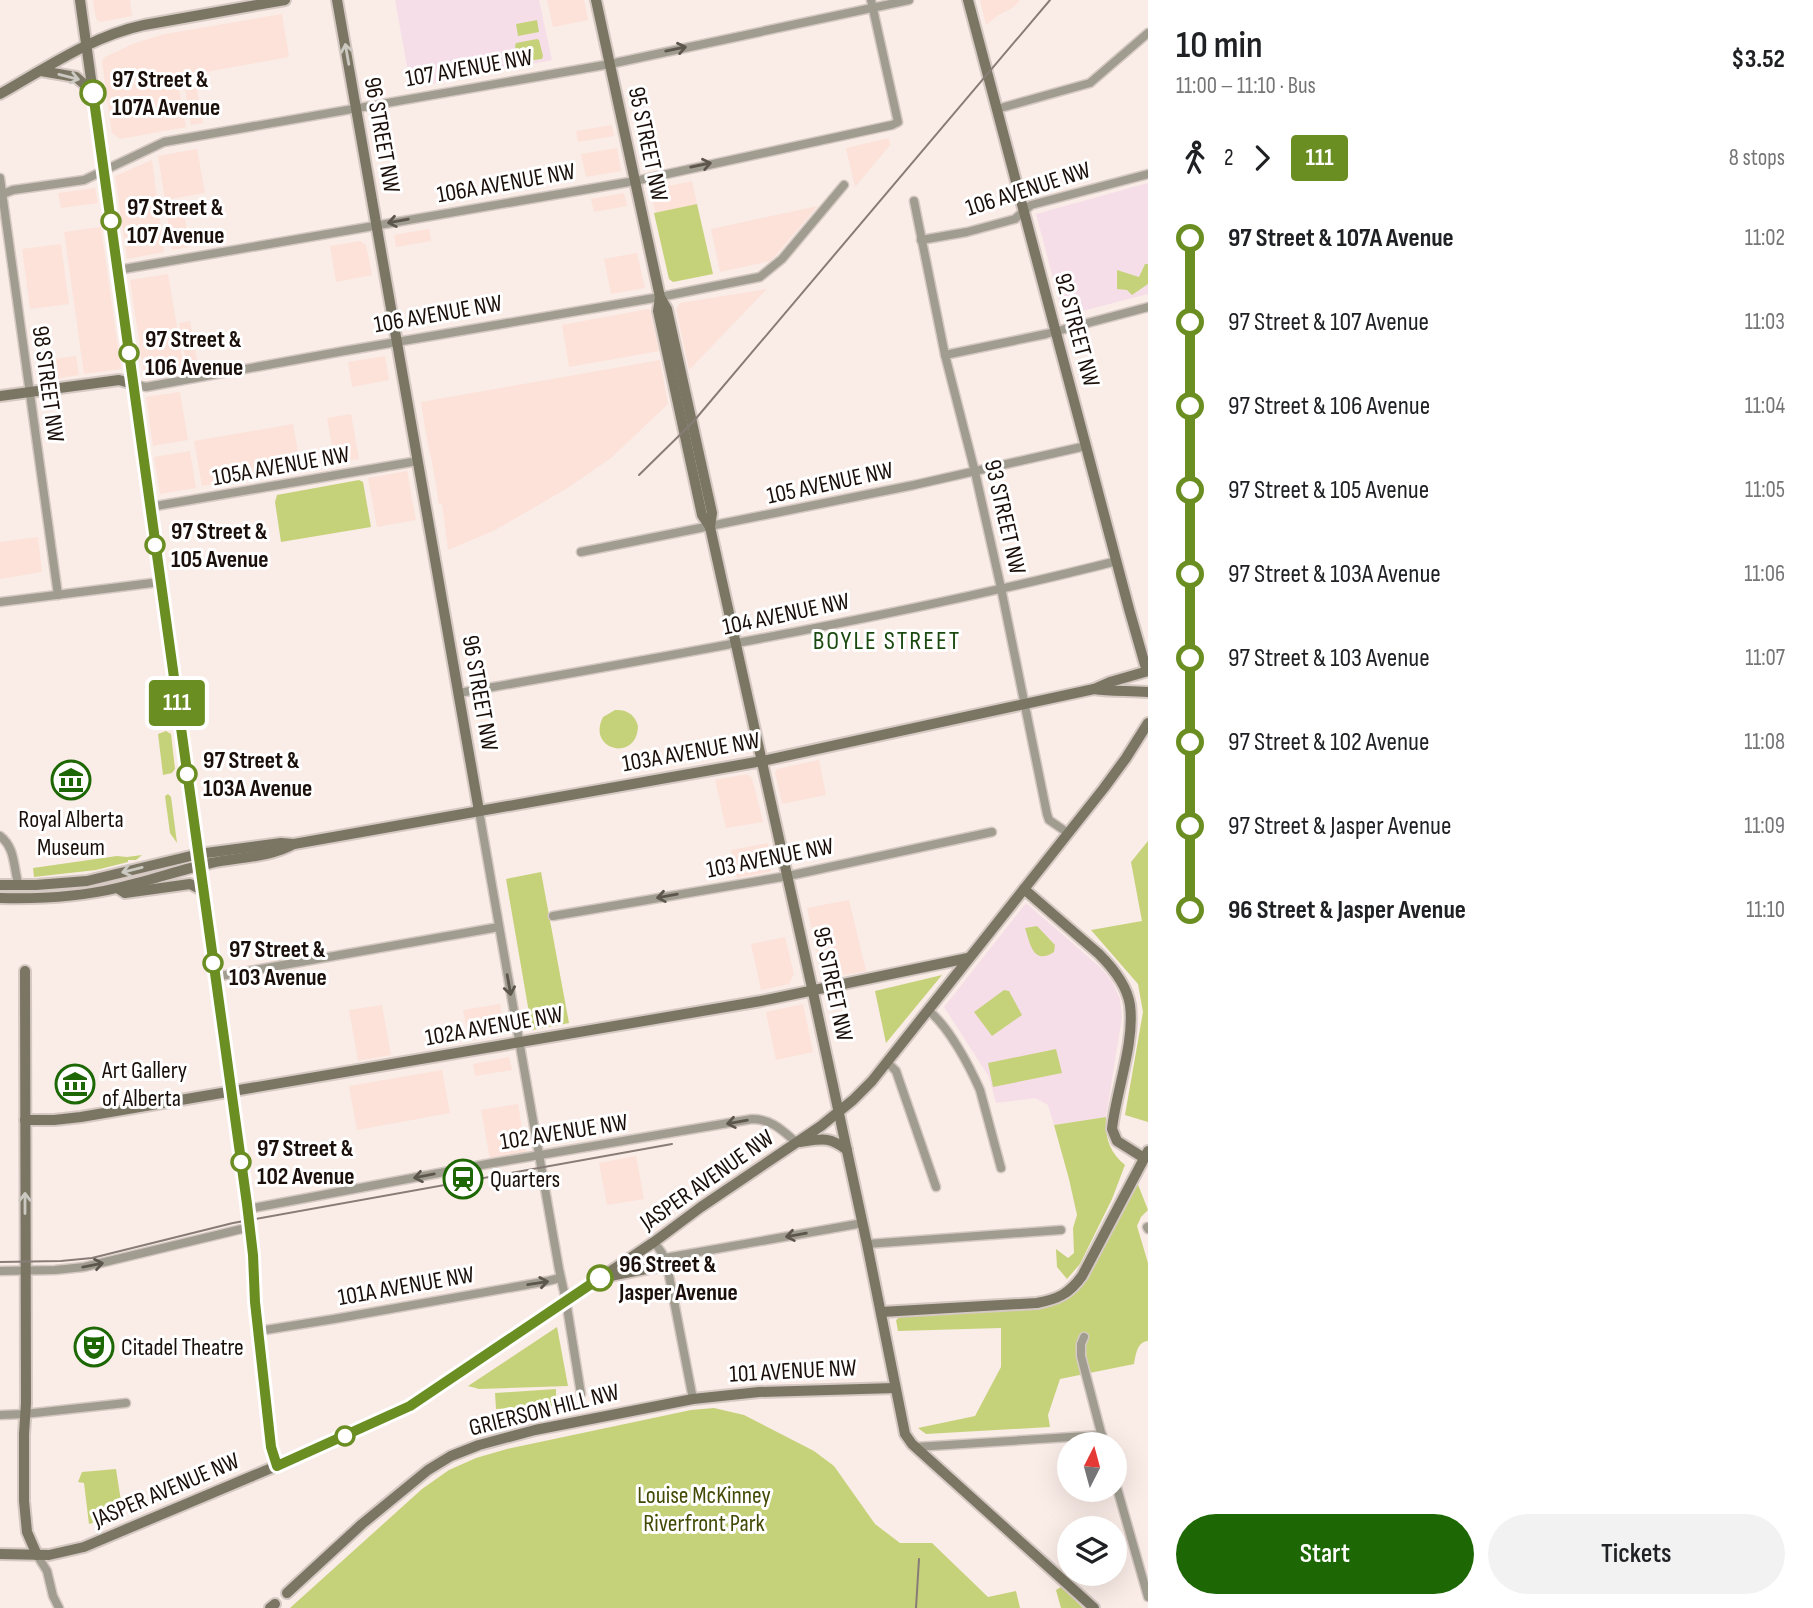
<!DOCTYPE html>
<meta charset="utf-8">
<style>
:root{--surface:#fff;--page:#f2f2f2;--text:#202124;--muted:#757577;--accent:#1d6804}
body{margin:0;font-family:"Sofia Sans Condensed",sans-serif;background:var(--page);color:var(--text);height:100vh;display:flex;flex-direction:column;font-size:26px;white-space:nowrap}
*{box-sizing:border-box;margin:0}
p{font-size:23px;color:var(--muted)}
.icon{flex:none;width:38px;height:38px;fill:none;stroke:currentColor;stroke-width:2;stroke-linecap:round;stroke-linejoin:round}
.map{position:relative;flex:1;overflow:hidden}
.side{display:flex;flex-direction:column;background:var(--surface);width:665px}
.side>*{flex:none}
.badge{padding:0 14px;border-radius:5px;font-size:24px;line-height:46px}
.needle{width:46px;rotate:6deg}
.buttons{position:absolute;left:1057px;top:1432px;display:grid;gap:14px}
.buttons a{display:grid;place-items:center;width:70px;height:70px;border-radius:50%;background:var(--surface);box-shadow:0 7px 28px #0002;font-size:35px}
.map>.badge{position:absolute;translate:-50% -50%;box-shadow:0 0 0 4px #fff}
.legs{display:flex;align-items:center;gap:10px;height:77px;padding:0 28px;font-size:23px}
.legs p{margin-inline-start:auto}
.summary{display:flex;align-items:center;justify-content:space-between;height:119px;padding:0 28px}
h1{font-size:38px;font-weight:600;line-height:52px}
.button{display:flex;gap:14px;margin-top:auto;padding:14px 28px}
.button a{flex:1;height:80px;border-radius:42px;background:var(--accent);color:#fff;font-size:28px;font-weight:600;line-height:80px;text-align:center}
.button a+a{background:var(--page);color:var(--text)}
ul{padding:0 28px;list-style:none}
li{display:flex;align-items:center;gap:24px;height:84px;font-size:26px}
li i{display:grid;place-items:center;width:10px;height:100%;margin:0 9px;background:currentColor}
li i::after{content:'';width:18px;height:18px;margin:-9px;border:5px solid;border-radius:50%;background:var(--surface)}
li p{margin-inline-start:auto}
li:first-child i{background:linear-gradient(#0000 50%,currentColor 0)}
li:last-child i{background:linear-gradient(currentColor 50%,#0000 0)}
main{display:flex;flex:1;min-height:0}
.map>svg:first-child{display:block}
</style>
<main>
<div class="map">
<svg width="1148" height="1608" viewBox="0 0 1148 1608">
<rect width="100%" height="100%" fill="#faece7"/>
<!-- built -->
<g fill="#fce2d9">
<polygon points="93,0 130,0 132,16 100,22 96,19"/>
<polygon points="547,0 584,0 588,20 553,27"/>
<polygon points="980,0 1020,0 1014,7 997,16 986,25"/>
<polygon points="282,14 289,57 172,78 173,85 178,84 186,127 120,139 112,133 102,61 105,57 135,43 165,34"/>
<polygon points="195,80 203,123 191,125 184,82"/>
<polygon points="612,125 614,136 578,142 576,131"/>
<polygon points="889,138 890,145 855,187 846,148"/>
<polygon points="617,148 621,171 586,177 581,154"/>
<polygon points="197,149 205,193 165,200 158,156"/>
<polygon points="152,160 164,252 127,259 115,176"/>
<polygon points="692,181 697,204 656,213 649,190"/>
<polygon points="95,188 98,203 61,208 58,193"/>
<polygon points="624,193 627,206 594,212 591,199"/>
<polygon points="182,204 190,247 172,250 166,207"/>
<polygon points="818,206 771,261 720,272 711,229"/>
<polygon points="101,227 121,369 84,374 64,232"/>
<polygon points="429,229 431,241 396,247 394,235"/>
<polygon points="360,241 366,245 372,275 336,282 330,246"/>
<polygon points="61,244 69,304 30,309 22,249"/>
<polygon points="637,253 645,288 611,294 604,259"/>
<polygon points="168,274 184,369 144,376 130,280"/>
<polygon points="767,289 689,370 676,309 680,303"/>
<polygon points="648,309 650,310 659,351 569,367 562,325"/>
<polygon points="190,321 198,366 187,368 179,323"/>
<polygon points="76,356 79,375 40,381 37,361"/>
<polygon points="385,356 389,380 352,387 348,362"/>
<polygon points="660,360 668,404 611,458 566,489 516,518 493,531 448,550 442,504 439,504 432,461 428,446 421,402"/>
<polygon points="180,392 188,440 153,446 146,397"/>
<polygon points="351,414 359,459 335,463 327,418"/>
<polygon points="293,424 301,469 202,486 194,441"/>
<polygon points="190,451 196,488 160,494 154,457"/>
<polygon points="407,471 416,520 377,527 368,478"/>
<polygon points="38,537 42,572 0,579 0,542"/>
<polygon points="819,760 826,795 782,804 775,772 777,769"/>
<polygon points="747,774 752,778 763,822 726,828 715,780"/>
<polygon points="768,843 772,867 770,872 737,878 731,850"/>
<polygon points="849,900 866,971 825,979 822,977 807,908"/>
<polygon points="785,937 794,974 789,984 761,990 751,944"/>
<polygon points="500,1004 505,1034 469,1041 463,1010"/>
<polygon points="803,1004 813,1052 776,1060 766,1012"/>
<polygon points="382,1005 391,1055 358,1061 349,1010"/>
<polygon points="509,1057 512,1070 475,1076 473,1064"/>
<polygon points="442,1070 450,1113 357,1130 349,1086"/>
<polygon points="518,1104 526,1153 490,1159 481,1110"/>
<polygon points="636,1156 644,1199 607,1205 599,1163"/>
</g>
<!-- education -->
<g fill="#f6dee9">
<polygon points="395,0 539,0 552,60 411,88"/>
<polygon points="1148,183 1148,294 1063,316 1036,214"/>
<polygon points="1026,903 1100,967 1112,981 1120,999 1122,1017 1106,1117 1054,1125 1048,1105 1035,1098 996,1103 989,1077 944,1007"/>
</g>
<!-- green -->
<g fill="#c6d27a">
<polygon points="537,20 539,32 518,36 516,24"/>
<polygon points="537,39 539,40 543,56 542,59 519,62 515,46 516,43"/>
<polygon points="697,204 713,274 673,282 669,279 654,213"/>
<polygon points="1145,264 1148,264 1148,284 1132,295 1127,290 1117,289 1117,270 1139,277"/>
<polygon points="359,480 363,482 371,527 281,542 275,502 277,495"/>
<path d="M615,710C627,709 635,715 638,726C637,763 586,750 603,717Z"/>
<polygon points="166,731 171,734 175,769 172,773 163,775 158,734"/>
<polygon points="168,794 171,797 177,843 170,833 165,796"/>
<polygon points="1148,841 1148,1122 1125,1115 1143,1012 1138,984 1091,930 1142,921 1131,862"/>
<polygon points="142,855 136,860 128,860 128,862 96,870 34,877 33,868 117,856 127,857"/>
<polygon points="541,872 569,1023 532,1030 506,879"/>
<path d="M1037,926L1055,945L1054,952C1033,966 1030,943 1025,928Z"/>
<polygon points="942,975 886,1043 875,991"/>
<polygon points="1004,990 1009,991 1022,1015 992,1036 974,1012"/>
<polygon points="1056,1049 1062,1073 993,1087 988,1063"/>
<path d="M1106,1117C1105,1137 1109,1152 1125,1165L1112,1199L1080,1264L1067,1279L1057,1267L1056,1249L1068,1258L1074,1253L1073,1228L1077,1215L1069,1179L1054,1125Z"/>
<path d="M1137,1182L1148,1210L1141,1217L1137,1226L1148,1263V1341C1137,1342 1136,1354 1134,1364L1060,1379L1048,1415L1050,1427L926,1434L918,1428L975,1416L1001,1367V1328L898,1331L896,1320L902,1315L1045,1308C1061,1303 1072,1297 1083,1285Z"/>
<polygon points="557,1327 568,1386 479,1389 468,1386"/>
<polygon points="556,1389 556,1406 496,1409 495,1393"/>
<polygon points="714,1408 744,1415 814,1451 834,1466 875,1524 900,1543 932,1543 988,1597 1016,1591 1020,1608 290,1608 422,1489 449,1470 476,1458 507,1449 691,1410"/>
<polygon points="116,1469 123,1514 89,1524 84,1483 78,1482 82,1472"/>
<polygon points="1061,1587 1083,1608 1061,1608 1056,1590"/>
</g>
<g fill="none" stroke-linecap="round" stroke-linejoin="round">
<!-- secondary-tunnel -->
<polyline stroke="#d8cbc6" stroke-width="10" stroke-dasharray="10 5" stroke-linecap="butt" points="170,646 173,672"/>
<defs>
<g id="street">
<polyline points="997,109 1090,83 1148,33"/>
<polyline points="0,178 58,595"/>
<polyline points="0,195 13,190 84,180 164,142 610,64 909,0"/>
<polyline points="914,201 945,355 975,472 1001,588 1047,814 1049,820 1068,833"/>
<polyline points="921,240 967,232 1015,219 1031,205 1148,174"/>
<polyline points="118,270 635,181 892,125 898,122 871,0"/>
<polyline points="945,355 1046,334 1148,307"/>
<polyline points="133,384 146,387 344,351 660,297 760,277 782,259 844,185"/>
<polyline points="150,507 418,461"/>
<polyline points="581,552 914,485 1086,446"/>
<polyline points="0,602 160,582"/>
<path d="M459,693C680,654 900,616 1117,561"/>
<polyline points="479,811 559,1269 566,1301 581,1394"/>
<path d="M0,836C16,848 13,868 19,886"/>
<polyline points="553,916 788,876 992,832"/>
<polyline points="215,977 499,927"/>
<path d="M928,1010C949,1027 969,1065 980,1090L1001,1168"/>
<polyline points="887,1062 896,1071 936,1187"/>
<path d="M248,1209L487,1164L752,1119C772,1119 783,1131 797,1143"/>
<polyline points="1147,1227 1148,1229"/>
<polyline points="654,1242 662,1253 667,1265 693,1399"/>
<polyline points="867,1244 1061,1230"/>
<polyline points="665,1258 863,1223"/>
<polyline points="0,1271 55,1270 84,1267 250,1227"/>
<polyline points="259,1331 334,1319 548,1281 560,1278"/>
<polyline points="1084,1337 1081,1344 1081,1356 1104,1444"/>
<polyline points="0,1415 25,1414 126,1403"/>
<polyline points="916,1447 1102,1435"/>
<polyline points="1115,1481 1148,1597"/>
<polyline points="37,1555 47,1571 53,1596 59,1608"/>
</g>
<g id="secondary">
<polyline points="80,0 170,646"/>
<polyline points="337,0 479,811"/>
<polyline points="596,0 660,297 658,311 702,515 710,527 814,997 867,1244 905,1434 912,1444 1094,1608"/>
<polyline points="968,0 1129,609 1145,665 1148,670"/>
<polyline points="41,71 76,77 93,92"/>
<path d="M0,94C46,68 92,36 144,25L285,0"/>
<polyline points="660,297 667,309 712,513 710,527"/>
<polyline points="0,396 119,380 133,384"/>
<polyline points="173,672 251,1236 255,1302 271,1447 277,1466"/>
<path d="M1094,689C1112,692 1130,690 1148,692"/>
<polyline points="0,885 36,885 87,881 199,854 281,843 294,844 762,761 1094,689 1110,682 1148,671"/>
<polyline points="119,889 125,893 190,884 204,891"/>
<path d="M1024,889L1099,954C1113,968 1127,985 1130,1005C1135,1043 1116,1091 1112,1129L1117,1141L1144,1158"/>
<path d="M0,898C39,899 79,897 117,888C149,881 179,870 211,863C238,857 269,858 294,844"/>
<polyline points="25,971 26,1403 24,1434 24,1501 27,1532 37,1555"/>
<polyline points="25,1120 54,1120 81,1117 761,1001 968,958"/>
<path d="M800,1142C822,1139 829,1136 847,1150"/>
<polyline points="610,1276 667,1265"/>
<path d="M881,1312L1037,1303C1058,1299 1069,1294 1082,1276L1148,1151"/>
<polyline points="0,1554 49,1555 84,1547 300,1456 410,1406 654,1242 701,1207 821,1126 853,1100 872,1081 1104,788 1126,758 1148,723"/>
<polyline points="287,1593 362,1524 428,1470 451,1456 479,1445 535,1430 693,1399 759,1392 895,1388"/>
<polyline points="270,1608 275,1604"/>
</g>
</defs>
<!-- street casing -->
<use href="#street" stroke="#d6c9c4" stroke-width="11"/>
<!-- secondary casing -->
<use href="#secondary" stroke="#d6c9c4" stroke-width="14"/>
<!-- street -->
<use href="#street" stroke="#a09d90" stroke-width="8"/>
<!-- secondary -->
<use href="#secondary" stroke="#7a7663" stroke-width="10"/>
<!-- tram -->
<g stroke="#887c77" stroke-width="2">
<polyline points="639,475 693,422 1050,0"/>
<polyline points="0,1262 61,1261 92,1258 233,1223 672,1144"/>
<polyline points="916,1608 919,1559"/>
</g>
</g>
<!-- one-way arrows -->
<defs><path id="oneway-shaft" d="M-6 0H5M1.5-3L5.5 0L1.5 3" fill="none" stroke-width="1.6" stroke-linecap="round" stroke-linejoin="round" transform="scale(1.75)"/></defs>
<g stroke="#5d564d">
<use href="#oneway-shaft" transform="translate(676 49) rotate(-12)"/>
<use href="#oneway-shaft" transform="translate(701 165) rotate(-12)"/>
<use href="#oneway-shaft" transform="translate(398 221) rotate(170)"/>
<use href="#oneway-shaft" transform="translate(667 896) rotate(170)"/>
<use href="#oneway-shaft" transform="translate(509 985) rotate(80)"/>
<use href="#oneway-shaft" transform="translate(737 1122) rotate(170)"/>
<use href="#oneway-shaft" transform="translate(424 1176) rotate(169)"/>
<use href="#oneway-shaft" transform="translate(796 1235) rotate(170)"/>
<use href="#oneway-shaft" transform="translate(93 1265) rotate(-11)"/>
<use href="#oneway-shaft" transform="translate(538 1283) rotate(-9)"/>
</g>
<g stroke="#cac8c1">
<use href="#oneway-shaft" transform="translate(347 54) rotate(-100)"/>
<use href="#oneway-shaft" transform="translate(69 77) rotate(14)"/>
<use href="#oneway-shaft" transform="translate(132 870) rotate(166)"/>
<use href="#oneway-shaft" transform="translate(25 1203) rotate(-90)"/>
</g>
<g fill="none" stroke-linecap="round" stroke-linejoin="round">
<defs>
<polyline id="line-1" points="93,93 247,1204 253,1255 255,1302 271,1447 277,1466 410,1406 600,1278"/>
</defs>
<!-- line-1 casing -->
<use href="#line-1" stroke="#fff" stroke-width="16"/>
<!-- line-1 -->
<use href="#line-1" stroke="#6b8e23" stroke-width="10"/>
</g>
<!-- icons -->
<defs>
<symbol id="museum-ring" viewBox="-11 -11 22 22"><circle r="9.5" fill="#fff" stroke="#1d6804" stroke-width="1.5"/><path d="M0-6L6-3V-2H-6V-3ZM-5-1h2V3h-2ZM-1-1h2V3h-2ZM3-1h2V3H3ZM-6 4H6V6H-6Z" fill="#1d6804"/></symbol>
<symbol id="station-ring" viewBox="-11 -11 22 22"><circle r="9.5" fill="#fff" stroke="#1d6804" stroke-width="1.5"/><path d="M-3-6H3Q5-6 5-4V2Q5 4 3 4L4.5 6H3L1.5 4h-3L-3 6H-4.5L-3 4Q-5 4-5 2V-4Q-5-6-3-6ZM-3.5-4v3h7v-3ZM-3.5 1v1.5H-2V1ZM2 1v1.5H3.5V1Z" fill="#1d6804"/></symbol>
<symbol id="theatre-ring" viewBox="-11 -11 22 22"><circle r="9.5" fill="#fff" stroke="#1d6804" stroke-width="1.5"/><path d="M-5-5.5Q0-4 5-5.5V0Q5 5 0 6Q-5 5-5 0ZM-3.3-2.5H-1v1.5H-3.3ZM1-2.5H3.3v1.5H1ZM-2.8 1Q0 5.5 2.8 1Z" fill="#1d6804"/></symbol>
</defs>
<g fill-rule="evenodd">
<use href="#museum-ring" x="49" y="758" width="44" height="44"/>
<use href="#museum-ring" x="53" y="1062" width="44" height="44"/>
<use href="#station-ring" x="441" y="1157" width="44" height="44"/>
<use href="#theatre-ring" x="72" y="1325" width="44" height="44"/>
</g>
<!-- markers -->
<g fill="#fff" stroke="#6b8e23" stroke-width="3.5">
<circle cx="93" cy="93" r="12"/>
<circle cx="111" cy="221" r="9"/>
<circle cx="129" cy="353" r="9"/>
<circle cx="155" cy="545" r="9"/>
<circle cx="187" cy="774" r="9"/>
<circle cx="213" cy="963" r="9"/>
<circle cx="241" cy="1162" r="9"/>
<circle cx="600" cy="1278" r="12"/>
<circle cx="345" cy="1436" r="9"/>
</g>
<g text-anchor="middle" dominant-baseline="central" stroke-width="6" stroke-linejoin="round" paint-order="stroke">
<!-- street labels -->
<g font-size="24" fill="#1a0f0a" stroke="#fff">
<text transform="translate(469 68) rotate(-10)">107 AVENUE NW</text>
<text transform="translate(382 135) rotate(80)">96 STREET NW</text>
<text transform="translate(648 144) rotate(78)">95 STREET NW</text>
<text transform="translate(506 183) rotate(-10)">106A AVENUE NW</text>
<text transform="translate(1028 189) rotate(-18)">106 AVENUE NW</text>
<text transform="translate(438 314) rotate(-10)">106 AVENUE NW</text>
<text transform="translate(1077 330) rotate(75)">92 STREET NW</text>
<text transform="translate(48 384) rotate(82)">98 STREET NW</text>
<text transform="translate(281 466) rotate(-10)">105A AVENUE NW</text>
<text transform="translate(830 483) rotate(-12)">105 AVENUE NW</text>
<text transform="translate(1005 517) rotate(77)">93 STREET NW</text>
<text transform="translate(786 614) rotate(-12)">104 AVENUE NW</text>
<text transform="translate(480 693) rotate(80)">96 STREET NW</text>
<text transform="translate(691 752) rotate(-10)">103A AVENUE NW</text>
<text transform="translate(770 858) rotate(-11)">103 AVENUE NW</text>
<text transform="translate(833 984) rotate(78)">95 STREET NW</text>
<text transform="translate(494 1026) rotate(-10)">102A AVENUE NW</text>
<text transform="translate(564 1132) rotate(-9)">102 AVENUE NW</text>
<text transform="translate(707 1180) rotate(-35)">JASPER AVENUE NW</text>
<text transform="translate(406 1286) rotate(-10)">101A AVENUE NW</text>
<text transform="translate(793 1371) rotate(-3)">101 AVENUE NW</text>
<text transform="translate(544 1410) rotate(-14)">GRIERSON HILL NW</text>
<text transform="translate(166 1490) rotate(-23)">JASPER AVENUE NW</text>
</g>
<!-- stop labels -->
<g font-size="24" font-weight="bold" fill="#1a0f0a" stroke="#fff" text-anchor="start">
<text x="112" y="79">97 Street &amp;<tspan x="112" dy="28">107A Avenue</tspan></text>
<text x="127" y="207">97 Street &amp;<tspan x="127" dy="28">107 Avenue</tspan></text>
<text x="145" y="339">97 Street &amp;<tspan x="145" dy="28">106 Avenue</tspan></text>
<text x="171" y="531">97 Street &amp;<tspan x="171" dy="28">105 Avenue</tspan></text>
<text x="203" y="760">97 Street &amp;<tspan x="203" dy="28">103A Avenue</tspan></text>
<text x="229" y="949">97 Street &amp;<tspan x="229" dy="28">103 Avenue</tspan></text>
<text x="257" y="1148">97 Street &amp;<tspan x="257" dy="28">102 Avenue</tspan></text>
<text x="619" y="1264">96 Street &amp;<tspan x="619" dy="28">Jasper Avenue</tspan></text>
</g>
<!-- poi labels -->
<g font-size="24" fill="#1a0f0a" stroke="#fff" text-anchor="start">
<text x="71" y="819" text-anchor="middle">Royal Alberta<tspan x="71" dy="28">Museum</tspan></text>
<text x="102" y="1070">Art Gallery<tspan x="102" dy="28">of Alberta</tspan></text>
<text x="490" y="1179">Quarters</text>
<text x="121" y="1347">Citadel Theatre</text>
</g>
<!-- park labels -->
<g font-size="24" fill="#444a05" stroke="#fff">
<text x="704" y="1495">Louise McKinney<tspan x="704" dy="28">Riverfront Park</tspan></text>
</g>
<!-- neighbourhood labels -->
<g font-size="26" letter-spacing="2" fill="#1b4a10" stroke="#fff">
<text x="887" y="641">BOYLE STREET</text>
</g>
</g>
</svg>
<div class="buttons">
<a><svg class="needle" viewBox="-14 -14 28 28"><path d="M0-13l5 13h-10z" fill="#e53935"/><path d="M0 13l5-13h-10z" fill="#757577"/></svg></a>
<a><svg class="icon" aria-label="layers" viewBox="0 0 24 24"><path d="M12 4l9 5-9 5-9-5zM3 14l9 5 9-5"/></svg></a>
</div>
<b class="badge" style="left:177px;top:703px;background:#6b8e23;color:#fff">111</b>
</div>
<section class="side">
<div class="summary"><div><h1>10 min</h1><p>11:00 – 11:10 · Bus</p></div><b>$3.52</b></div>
<div class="legs"><svg class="icon" aria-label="walk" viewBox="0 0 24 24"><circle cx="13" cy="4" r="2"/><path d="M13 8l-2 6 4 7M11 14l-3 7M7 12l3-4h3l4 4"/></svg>2<svg class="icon" aria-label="forward" viewBox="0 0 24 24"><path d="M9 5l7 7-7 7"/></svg><b class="badge" style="background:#6b8e23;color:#fff">111</b><p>8 stops</p></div>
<ul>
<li><i style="color:#6b8e23"></i><b>97 Street &amp; 107A Avenue</b><p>11:02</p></li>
<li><i style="color:#6b8e23"></i><span>97 Street &amp; 107 Avenue</span><p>11:03</p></li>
<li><i style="color:#6b8e23"></i><span>97 Street &amp; 106 Avenue</span><p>11:04</p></li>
<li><i style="color:#6b8e23"></i><span>97 Street &amp; 105 Avenue</span><p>11:05</p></li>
<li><i style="color:#6b8e23"></i><span>97 Street &amp; 103A Avenue</span><p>11:06</p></li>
<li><i style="color:#6b8e23"></i><span>97 Street &amp; 103 Avenue</span><p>11:07</p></li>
<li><i style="color:#6b8e23"></i><span>97 Street &amp; 102 Avenue</span><p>11:08</p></li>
<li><i style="color:#6b8e23"></i><span>97 Street &amp; Jasper Avenue</span><p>11:09</p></li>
<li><i style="color:#6b8e23"></i><b>96 Street &amp; Jasper Avenue</b><p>11:10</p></li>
</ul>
<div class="button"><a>Start</a><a>Tickets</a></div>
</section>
</main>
